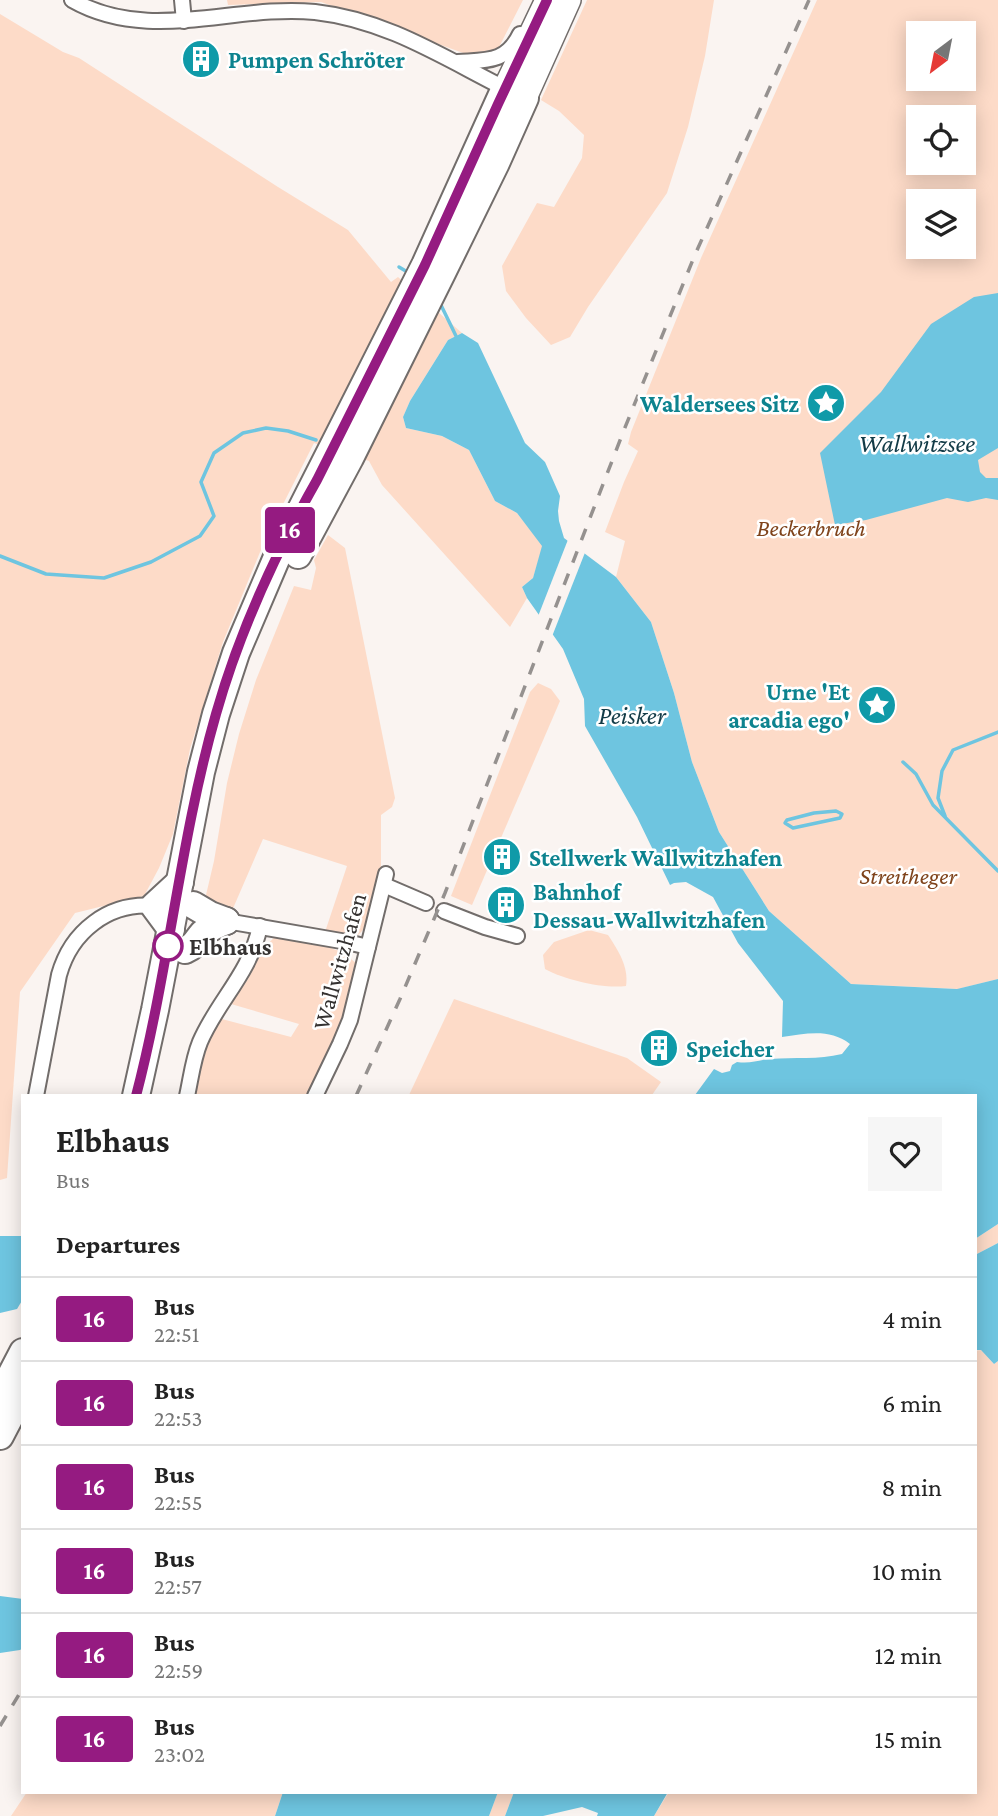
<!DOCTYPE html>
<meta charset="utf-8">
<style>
:root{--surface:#fff;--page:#f6f6f6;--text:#222;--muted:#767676;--line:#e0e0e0}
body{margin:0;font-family:"Crimson Pro",serif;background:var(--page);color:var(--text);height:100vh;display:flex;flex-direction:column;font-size:26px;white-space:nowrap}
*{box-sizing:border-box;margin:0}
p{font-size:23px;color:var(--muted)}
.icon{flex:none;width:38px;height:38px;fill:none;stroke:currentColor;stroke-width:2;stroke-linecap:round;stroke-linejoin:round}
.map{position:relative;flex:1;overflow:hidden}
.panel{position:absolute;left:21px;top:1094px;width:956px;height:700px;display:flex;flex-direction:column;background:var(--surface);border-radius:0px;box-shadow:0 4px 18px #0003}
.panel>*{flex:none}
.badge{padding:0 14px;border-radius:5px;font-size:24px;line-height:46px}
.needle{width:46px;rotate:212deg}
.buttons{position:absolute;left:906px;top:21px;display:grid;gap:14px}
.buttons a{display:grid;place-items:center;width:70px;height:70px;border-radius:0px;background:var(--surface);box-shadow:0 4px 18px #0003;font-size:35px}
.map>.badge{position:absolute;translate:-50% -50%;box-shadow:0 0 0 4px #fff}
h2{padding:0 35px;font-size:26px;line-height:63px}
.round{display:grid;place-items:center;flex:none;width:74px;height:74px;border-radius:0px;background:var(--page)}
.head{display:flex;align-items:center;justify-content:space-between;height:119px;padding:0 35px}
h1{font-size:33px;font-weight:700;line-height:52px}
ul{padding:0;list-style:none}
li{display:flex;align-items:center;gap:21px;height:84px;padding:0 35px;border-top:2px solid var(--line)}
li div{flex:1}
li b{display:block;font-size:26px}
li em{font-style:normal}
li .badge{min-width:77px;font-weight:700;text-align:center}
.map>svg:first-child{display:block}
</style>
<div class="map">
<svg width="998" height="1816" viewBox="0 0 998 1816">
<rect width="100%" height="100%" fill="#faf4f1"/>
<!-- green -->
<g fill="#fddbc8" fill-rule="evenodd">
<polygon points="227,0 523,0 498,49 466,54 321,2 228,5"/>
<polygon points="587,0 714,0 705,56 688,127 667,193 588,307 570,337 551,345 526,318 506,291 502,266 537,203 554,207 582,158 584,135 559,111 541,100"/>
<path d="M817,0H998V979L958,989L851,984L769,911L719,832L692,762L674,693L651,622L616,577L625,541L605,532L624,482L638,451L628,444L631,432L701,258ZM919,33H964V79H919ZM919,117H964V163H919ZM919,201H964V247H919Z"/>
<polygon points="0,14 63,52 79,58 278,187 348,230 391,282 398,277 462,333 448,340 410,401 403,417 406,428 442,436 469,450 495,501 517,513 543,546 533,578 522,587 527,598 510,627 382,485 369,461 314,443 265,540 223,642 190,749 173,834 159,868 144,896 75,913 20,992 7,1178 0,1180"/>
<polygon points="328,535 345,548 395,798 392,807 381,815 381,870 366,927 354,939 325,932 347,866 263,839 231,913 210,903 206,895 214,861 227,783 239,734 256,680 294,586 311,590 316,568 314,560"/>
<polygon points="538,683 551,689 560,701 472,905 451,896 530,692"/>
<path d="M589,930L608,935C618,950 629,967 626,986C603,989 565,980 545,969L543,955L554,942Z"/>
<polygon points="275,937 322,945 342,952 356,963 344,1016 336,1039 309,1095 193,1096 205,1042 218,1018 291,1037 299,1024 231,1004 248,979 263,948"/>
<polygon points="454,999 627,1058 661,1082 652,1095 409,1095"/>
<polygon points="998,1224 998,1243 975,1255 975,1239"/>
<polygon points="981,1350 994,1364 998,1361 998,1816 654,1816 669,1792 975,1792 975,1351"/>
<polygon points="27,1792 283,1792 275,1816 11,1816"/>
<polygon points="498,1792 514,1792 505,1816 489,1816"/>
</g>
<!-- water -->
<g fill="#6ec5e0">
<polygon points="998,293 998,448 978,460 980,472 986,478 998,478 998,500 986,498 968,502 947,498 866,520 835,525 820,453 881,392 931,324 974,297"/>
<path d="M462,333L478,343L525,443L545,462L560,496L558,511L559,521L564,538L616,577L651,622L674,693L692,762L719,832L769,911L851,984L957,989L998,979V1224L975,1239V1096L695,1095L714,1069L722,1073L730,1071L732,1065L737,1062C751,1064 758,1060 770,1059C795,1057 818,1060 842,1054L850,1044C829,1028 806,1034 782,1037L783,1001L738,943L713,897L686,882L674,883L670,885L637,817L585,726L584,699L563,649L527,598L522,587L533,578L542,546L517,513L495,501L469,450L442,436L406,428L403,417L410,401L448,340Z"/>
<polygon points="0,1236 23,1236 23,1299 17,1309 0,1313"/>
<polygon points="998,1243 998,1361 994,1364 981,1350 975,1350 975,1255"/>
<polygon points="0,1596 23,1599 23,1648 20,1650 0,1653"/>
<polygon points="283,1792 498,1792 489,1816 275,1816"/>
<polygon points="514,1792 668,1792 654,1816 597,1816 598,1813 582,1807 543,1816 505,1816"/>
</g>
<!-- pier -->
<polygon fill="#faf4f1" points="569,537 586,550 551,639 537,619"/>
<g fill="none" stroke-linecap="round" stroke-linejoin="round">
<!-- stream -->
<g stroke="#6ec5e0" stroke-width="3.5">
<polyline points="399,267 409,273"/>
<polyline points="439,301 456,336"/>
<polyline points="0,556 46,574 104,578 151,562 200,536 214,516 201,482 214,453 243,433 266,428 288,431 316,440"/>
<polyline points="903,762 916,774 933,805 998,871"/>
<polygon points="836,811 842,814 840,818 793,828 785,823 787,820 814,813"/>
<polyline points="945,816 938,798 942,771 953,750 998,732"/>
</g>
<defs>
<g id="street">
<path d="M72,0C149,44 234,4 315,12C387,20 444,58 508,90"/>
<polyline points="182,0 184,21"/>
<path d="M458,62C487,60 506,63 520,34"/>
<polyline points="384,885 426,903"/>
<polyline points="444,911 485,927 517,936"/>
<polyline points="226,921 347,942 368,947"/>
<path d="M36,1096L59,975C71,932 108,902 154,906"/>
<path d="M187,1096C191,1078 193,1059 200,1042C218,1000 250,974 260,926"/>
<polyline points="315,1096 340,1044 350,1020 386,874"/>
</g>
<g id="primary">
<polyline points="505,88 547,0"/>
<polyline points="525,98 569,0"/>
</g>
<g id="highway">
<polyline points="298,555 350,458 442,273 496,163 525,98"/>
<polyline points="193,905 210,915 226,921"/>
<polyline points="171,929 154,906 180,882"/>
<path d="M185,950C196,945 196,941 203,933C210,927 218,924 226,921"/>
<polyline points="136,1096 155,1010 201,772 216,714 236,653 277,557 425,265 505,88"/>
<polyline points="0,1396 23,1352"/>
<polyline points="0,1436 23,1392"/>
</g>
</defs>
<!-- street casing -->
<use href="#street" stroke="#726d6b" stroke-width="18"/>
<!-- primary casing -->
<use href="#primary" stroke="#726d6b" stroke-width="26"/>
<!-- highway casing -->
<use href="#highway" stroke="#726d6b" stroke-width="30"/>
<!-- street -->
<use href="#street" stroke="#fff" stroke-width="14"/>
<!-- primary -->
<use href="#primary" stroke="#fff" stroke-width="23"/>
<!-- highway -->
<use href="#highway" stroke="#fff" stroke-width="26"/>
<!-- rail -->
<g stroke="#95918f" stroke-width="3.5" stroke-dasharray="12 12" stroke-linecap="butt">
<polyline points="356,1096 400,999 445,893 624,430 694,257 809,0"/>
<polyline points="0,1726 23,1688"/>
</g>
</g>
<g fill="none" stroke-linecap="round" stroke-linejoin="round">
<defs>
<path id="line" d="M136,1096C169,970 180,839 216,714C239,633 275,554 317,480L425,265L498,104L547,0"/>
</defs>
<!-- line casing -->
<use href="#line" stroke="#fff" stroke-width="16"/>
<!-- line -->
<use href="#line" stroke="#951b81" stroke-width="10"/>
</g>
<!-- icons -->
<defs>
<symbol id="building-disc" viewBox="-11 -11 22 22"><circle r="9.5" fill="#0f9aa8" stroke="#fff"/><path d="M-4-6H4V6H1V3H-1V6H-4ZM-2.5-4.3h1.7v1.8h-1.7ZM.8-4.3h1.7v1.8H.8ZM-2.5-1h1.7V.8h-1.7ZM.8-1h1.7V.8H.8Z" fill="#fff"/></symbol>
<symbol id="sight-disc" viewBox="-11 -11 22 22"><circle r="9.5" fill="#0f9aa8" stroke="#fff"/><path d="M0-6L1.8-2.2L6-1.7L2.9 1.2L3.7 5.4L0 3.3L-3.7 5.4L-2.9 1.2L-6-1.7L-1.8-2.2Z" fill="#fff"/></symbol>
</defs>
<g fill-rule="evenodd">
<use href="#building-disc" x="179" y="37" width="44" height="44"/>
<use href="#sight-disc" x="804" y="381" width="44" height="44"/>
<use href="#sight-disc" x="855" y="683" width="44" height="44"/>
<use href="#building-disc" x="480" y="835" width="44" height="44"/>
<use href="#building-disc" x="484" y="883" width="44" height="44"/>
<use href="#building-disc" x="637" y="1026" width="44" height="44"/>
</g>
<!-- markers -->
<circle fill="#fff" stroke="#951b81" stroke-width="3.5" cx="168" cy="946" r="14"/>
<g text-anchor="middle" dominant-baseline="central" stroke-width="5" stroke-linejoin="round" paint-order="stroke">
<!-- culture labels -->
<g font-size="24" font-weight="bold" fill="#0d838f" stroke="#fff" text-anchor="start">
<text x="228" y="59">Pumpen Schröter</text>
<text x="799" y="403" text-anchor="end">Waldersees Sitz</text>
<text x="850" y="691" text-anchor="end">Urne 'Et<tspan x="850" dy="28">arcadia ego'</tspan></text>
<text x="529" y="857">Stellwerk Wallwitzhafen</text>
<text x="533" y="891">Bahnhof<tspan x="533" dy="28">Dessau-Wallwitzhafen</tspan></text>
<text x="686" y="1048">Speicher</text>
</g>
<!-- park labels -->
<g font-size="24" font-style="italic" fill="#7f431b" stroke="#fff">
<text x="811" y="527">Beckerbruch</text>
<text x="908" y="875">Streitheger</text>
</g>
<!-- stop labels -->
<g font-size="24" font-weight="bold" fill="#353231" stroke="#fff" text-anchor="start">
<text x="189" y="946">Elbhaus</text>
</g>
<!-- street labels -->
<g font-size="24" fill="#353231" stroke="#fff">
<text transform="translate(339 961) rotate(-74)">Wallwitzhafen</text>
</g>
<!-- water labels -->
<g font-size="26" font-style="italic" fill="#123b47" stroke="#fff">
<text x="917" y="443">Wallwitzsee</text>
<text x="632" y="715">Peisker</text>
</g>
</g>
</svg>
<div class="buttons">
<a><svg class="needle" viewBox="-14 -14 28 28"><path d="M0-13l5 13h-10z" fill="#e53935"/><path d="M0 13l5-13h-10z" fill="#767676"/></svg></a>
<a><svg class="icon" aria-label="locate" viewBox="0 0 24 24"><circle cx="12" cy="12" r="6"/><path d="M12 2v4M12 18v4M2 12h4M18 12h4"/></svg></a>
<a><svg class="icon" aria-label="layers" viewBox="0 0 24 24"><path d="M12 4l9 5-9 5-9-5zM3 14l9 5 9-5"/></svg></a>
</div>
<b class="badge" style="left:290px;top:530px;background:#951b81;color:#fff">16</b>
<section class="panel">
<div class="head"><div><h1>Elbhaus</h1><p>Bus</p></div><a class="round"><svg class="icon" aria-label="heart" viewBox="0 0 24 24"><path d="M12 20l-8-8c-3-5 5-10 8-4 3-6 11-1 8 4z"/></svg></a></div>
<h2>Departures</h2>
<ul>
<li><span class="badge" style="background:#951b81;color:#fff">16</span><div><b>Bus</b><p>22:51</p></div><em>4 min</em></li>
<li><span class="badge" style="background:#951b81;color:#fff">16</span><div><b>Bus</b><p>22:53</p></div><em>6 min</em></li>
<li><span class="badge" style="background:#951b81;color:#fff">16</span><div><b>Bus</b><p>22:55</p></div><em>8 min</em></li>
<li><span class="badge" style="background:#951b81;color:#fff">16</span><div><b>Bus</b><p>22:57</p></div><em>10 min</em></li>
<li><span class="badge" style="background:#951b81;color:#fff">16</span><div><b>Bus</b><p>22:59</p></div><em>12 min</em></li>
<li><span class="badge" style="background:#951b81;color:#fff">16</span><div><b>Bus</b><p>23:02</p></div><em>15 min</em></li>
</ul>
</section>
</div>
